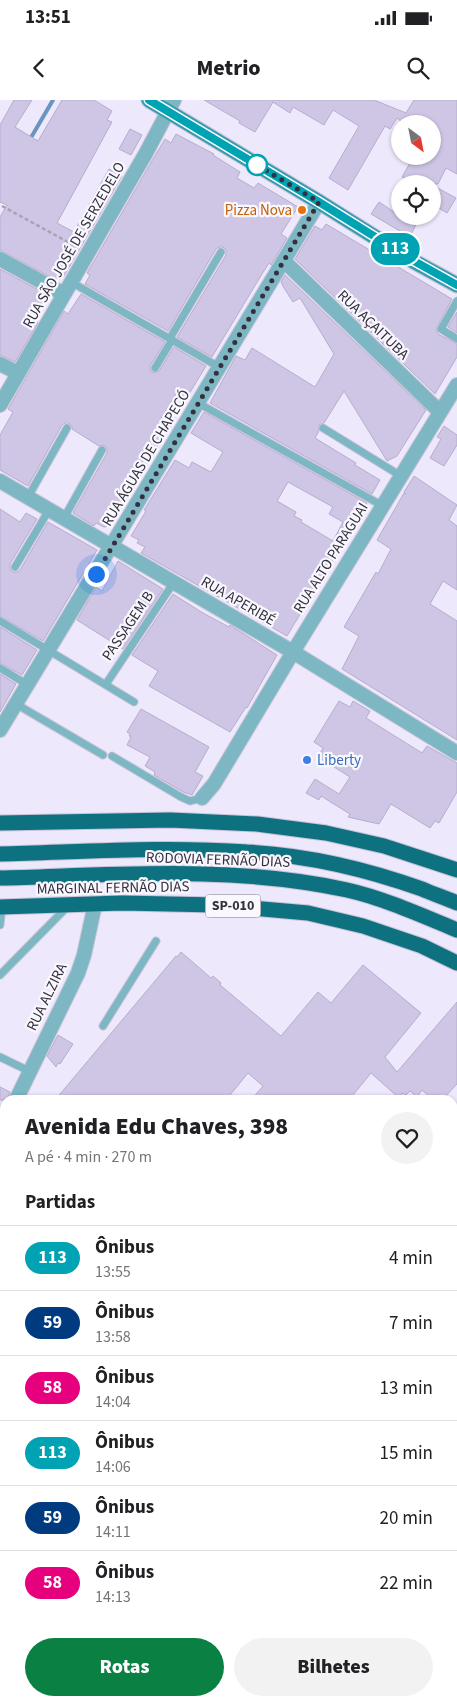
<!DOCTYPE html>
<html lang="pt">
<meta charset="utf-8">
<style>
:root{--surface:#fff;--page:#f2f2f2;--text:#202124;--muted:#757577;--line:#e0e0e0;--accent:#0b8043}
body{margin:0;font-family:"Source Sans 3",sans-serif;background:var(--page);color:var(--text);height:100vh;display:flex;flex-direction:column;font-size:19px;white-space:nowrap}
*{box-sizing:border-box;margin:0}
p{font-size:16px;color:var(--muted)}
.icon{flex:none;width:28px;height:28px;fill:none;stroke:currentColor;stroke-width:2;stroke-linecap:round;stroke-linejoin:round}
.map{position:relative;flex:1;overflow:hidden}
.drawer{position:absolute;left:0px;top:995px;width:458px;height:611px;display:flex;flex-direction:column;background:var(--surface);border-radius:15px 15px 0 0;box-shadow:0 1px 4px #0004}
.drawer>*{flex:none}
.badge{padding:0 10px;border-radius:16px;font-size:18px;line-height:32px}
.needle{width:32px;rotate:148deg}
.buttons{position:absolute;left:391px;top:15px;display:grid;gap:10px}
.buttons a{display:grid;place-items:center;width:50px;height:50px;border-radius:50%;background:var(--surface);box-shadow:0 1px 4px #0004;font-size:25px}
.you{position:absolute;width:25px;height:25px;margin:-12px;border:4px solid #fff;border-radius:50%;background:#1a73e8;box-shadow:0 0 0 8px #1a73e833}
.map>.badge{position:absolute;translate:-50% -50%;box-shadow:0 0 0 2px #fff}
h2{padding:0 25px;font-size:19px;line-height:45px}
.round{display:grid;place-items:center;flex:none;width:52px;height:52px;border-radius:26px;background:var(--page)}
.headline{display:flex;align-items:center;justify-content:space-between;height:85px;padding:0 25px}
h1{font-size:24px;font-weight:800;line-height:38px}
.action{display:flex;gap:10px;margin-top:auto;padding:10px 25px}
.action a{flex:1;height:58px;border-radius:30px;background:var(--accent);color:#fff;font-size:20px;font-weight:800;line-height:58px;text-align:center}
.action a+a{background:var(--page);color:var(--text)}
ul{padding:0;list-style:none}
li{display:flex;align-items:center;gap:15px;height:65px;padding:0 25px;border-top:1px solid var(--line)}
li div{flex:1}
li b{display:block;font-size:19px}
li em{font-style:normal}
li .badge{min-width:55px;font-weight:700;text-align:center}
.status{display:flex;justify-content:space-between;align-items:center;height:35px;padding:0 25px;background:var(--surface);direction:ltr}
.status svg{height:14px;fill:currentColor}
header{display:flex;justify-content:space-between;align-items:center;height:65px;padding:0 25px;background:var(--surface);font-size:22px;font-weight:800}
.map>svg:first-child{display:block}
</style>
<div class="status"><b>13:51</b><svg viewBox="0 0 49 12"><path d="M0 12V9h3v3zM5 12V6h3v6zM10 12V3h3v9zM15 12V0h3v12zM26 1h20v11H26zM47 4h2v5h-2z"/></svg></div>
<header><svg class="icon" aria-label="back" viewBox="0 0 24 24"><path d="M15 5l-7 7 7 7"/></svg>Metrio<svg class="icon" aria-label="search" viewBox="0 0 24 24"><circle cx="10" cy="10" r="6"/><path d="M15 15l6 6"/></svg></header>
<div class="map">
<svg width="457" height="1606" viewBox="0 0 457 1606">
<rect width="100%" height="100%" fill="#ede8fc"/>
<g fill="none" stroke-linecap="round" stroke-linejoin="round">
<!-- stream -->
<polyline stroke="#6a95c0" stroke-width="4" points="29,41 53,0"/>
</g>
<!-- building -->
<g fill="#cfc6e6" stroke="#b6adcd" fill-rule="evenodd">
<polygon points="14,0 32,0 15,27 38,41 62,0 94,0 112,11 107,20 112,22 57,123 74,132 109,69 122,76 64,176 59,173 56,180 0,150 0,117 7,105 0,102 0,25"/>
<polygon points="204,0 374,0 406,13 414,0 457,0 457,74 446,68 438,84 404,84 407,79 402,77 414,56 432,56 432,24 405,24 397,18 390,29 385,26 348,90 329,78 359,26 333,10 324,25 293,7 290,13 273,2 255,32 239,23 240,21"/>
<polygon points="130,29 142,35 131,55 119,49"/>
<polygon points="176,34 214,54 213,55 240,72 237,78 254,88 258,83 298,107 281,134 287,138 271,165 269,163 262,174 212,257 177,237 226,155 226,150 223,147 219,147 216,149 168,231 85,184 90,175 87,173 153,59 165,39 171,43"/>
<polygon points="432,85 456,98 447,113 432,104"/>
<polygon points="379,102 400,116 420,116 410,137 371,114"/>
<polygon points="326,124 452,199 436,229 438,234 457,244 457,257 435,294 295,159 315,126 322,130"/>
<polygon points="0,169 48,195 34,221 38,223 15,262 0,255"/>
<polygon points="285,175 426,310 397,356 387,361 344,291 324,323 319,325 319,331 315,338 356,363 355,365 380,380 372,394 210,303 236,256 245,260 252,248 315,287 334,254 300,198 293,202 284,188 281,182"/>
<polygon points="81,194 165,242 150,266 150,270 153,273 159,271 174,247 206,266 189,294 186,292 181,298 176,294 160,320 170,326 109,426 104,427 96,423 94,426 73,413 107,353 107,348 104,345 99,346 72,329 72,326 69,323 65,323 62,325 28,386 0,370 0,335 13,312 8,309 64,211 68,214"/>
<polygon points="457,212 457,233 448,227"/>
<path d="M204,312L367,403L287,536L141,453L145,447L137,443L139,440L131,436L146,411L144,410L175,360L189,368L192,362L211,372L223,352L191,333ZM288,382L333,407L329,414L343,422L333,441L301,422L302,420L294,416L296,412L277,401Z"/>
<polygon points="444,326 457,335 457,345 444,366 430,358 441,339 437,337"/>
<polygon points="414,376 457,405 449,420 457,426 457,490 443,481 430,504 457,521 457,640 342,569 359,536 344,527 376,472 378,474 391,449 377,440 404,393 406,394 404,392"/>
<polygon points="0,409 20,422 26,413 37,419 10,464 10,469 13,472 17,472 20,470 48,422 97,450 43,541 0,516"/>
<polygon points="118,461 163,489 123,549 77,520 96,487 102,491"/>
<polygon points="173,494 203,513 229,527 230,525 277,555 247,608 246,607 230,632 149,586 158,571 132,555"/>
<polygon points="0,527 37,550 22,575 0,563"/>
<polygon points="0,574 16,584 0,612"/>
<polygon points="339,601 350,607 353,601 370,611 366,618 422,653 427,646 457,663 457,692 439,723 435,721 430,728 391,704 379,724 348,717 350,714 321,696 319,700 306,693 315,679 339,694 350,677 318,657 323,648 314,642"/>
<polygon points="141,609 209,647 195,672 203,676 192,695 183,692 154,675 155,672 145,666 150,657 127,645 131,637 129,636 130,634 127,632"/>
<polygon points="181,852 211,878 213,876 221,883 220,885 281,936 318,892 331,903 363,865 421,913 385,957 397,972 457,902 457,984 442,1000 433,1000 422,990 417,997 410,991 406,995 403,993 399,998 371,973 349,1000 251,1000 263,986 248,973 226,1000 55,1000 176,856 177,857"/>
<polygon points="58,935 73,944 60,964 58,963 56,967 47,956"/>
<polygon points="0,987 10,992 7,1000 0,1000"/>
</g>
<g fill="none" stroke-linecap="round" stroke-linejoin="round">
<defs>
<g id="lane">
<polyline points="71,182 219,267"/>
<polyline points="457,201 441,229 457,239"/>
<polyline points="170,238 221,152"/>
<polyline points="155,268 172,240"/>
<polyline points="198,303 383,406"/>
<polyline points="323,328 401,376"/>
<polyline points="28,397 67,328"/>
<polyline points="64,418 102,350"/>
<polyline points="15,467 49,410"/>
<polyline points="0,521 134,602"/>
<polyline points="0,568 28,585"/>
<polyline points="106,584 174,482"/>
<polyline points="16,604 103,655"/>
<polyline points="112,656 181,697 190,701 202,698"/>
<polyline points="0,825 2,807"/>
<polyline points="0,875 68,806"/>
<polyline points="103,926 156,841"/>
<polyline points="0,957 29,971"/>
</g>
<g id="street">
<polyline points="0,159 64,194"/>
<polyline points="284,161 440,312"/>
<polyline points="0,264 18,273"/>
<polyline points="0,305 146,53 174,0"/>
<polyline points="0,381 293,552 457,653"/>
<polyline points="0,630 319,102"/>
<polyline points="202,698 214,684 293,552 457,285"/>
<polyline points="16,1000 78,873 84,855 95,804"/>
<polyline points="452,1021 457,1015"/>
<polyline points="0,1035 5,1024"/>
<polyline points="0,1124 5,1126"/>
<polyline points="452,1154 457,1155"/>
<polyline points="0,1278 5,1281"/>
<polyline points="0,1432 5,1434"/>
<polyline points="452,1438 457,1438"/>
<polyline points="452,1519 457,1519"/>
<polyline points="0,1553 5,1555"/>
<polyline points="128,1601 170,1606"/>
<polyline points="208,1606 209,1601"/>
<polyline points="297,1606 297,1601"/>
</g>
<polyline id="secondary" points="149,0 319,102 413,161 457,185"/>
<g id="highway">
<polyline points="0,723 170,720 257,724 326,733 384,746 457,770"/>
<path d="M0,754C82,752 165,746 247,752C306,755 366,769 422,789C433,794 446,798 457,803"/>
<path d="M0,778C115,775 233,765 347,790C383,798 423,816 457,830"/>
<polyline points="0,807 122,803 216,805 308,813 363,826 422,846 457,863"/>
</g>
</defs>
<!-- lane casing -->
<use href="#lane" stroke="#c8c3d6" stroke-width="9"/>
<!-- street casing -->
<use href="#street" stroke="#c8c3d6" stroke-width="16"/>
<!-- secondary casing -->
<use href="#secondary" stroke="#c8c3d6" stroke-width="17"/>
<!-- highway casing -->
<use href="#highway" stroke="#c8c3d6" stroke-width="17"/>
<!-- path -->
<polyline stroke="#a8a3b5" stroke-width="2.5" stroke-dasharray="4 2.5" stroke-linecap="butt" points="2,106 77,147"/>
<!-- lane -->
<use href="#lane" stroke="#7cb7c3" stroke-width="7"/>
<!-- street -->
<use href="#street" stroke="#7cb7c3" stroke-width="14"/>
<!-- secondary -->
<use href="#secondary" stroke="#359caf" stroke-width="15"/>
<!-- highway -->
<use href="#highway" stroke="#0d7180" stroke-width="15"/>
</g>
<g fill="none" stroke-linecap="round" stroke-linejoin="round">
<defs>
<polyline id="line" points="149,0 319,102 414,161 457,185"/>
</defs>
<!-- line casing -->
<use href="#line" stroke="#fff" stroke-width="11"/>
<!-- line -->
<use href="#line" stroke="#00a3b4" stroke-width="8"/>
<!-- walk -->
<polyline stroke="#34303d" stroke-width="5" stroke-dasharray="0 9" points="96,474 319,102 257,65"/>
</g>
<!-- markers -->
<circle fill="#fff" stroke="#00a3b4" stroke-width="2.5" cx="257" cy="65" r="10"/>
<circle fill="#e8710a" stroke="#f9f8fe" stroke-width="2" cx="302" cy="110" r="5"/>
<circle fill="#3f7fe0" stroke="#f9f8fe" stroke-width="2" cx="307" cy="660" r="5"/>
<g text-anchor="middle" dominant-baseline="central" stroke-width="4.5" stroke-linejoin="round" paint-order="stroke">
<!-- shield labels -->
<rect fill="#f9f8fe" stroke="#6f6c77" stroke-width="1" x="205.5" y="794.5" width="55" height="23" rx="4"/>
<g font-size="14" font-weight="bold" fill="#34303d">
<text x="233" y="806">SP-010</text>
</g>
<!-- food labels -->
<g font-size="15" fill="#c56008" stroke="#f9f8fe" text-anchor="end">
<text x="292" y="110">Pizza Nova</text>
</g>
<!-- street labels -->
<g font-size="15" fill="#34303d" stroke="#f9f8fe">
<text transform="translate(74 145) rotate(-60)">RUA SÃO JOSÉ DE SERZEDELO</text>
<text transform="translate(373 225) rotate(44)">RUA AÇAITUBA</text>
<text transform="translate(146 358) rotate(-59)">RUA ÁGUAS DE CHAPECÓ</text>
<text transform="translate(331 458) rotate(-58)">RUA ALTO PARAGUAI</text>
<text transform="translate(238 501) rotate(30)">RUA APERIBÉ</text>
<text transform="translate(128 526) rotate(-56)">PASSAGEM B</text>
<text transform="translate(218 760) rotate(2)">RODOVIA FERNÃO DIAS</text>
<text transform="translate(113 788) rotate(-1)">MARGINAL FERNÃO DIAS</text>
<text transform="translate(47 897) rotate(-64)">RUA ALZIRA</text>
</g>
<!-- shop labels -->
<g font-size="15" fill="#366cbe" stroke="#f9f8fe" text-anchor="start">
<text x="317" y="660">Liberty</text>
</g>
</g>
</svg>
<div class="buttons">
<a><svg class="needle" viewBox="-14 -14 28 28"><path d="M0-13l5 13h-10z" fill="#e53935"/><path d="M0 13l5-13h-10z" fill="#757577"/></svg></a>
<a><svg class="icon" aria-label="locate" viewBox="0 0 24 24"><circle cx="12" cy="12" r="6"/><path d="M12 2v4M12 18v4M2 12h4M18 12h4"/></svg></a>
</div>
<div class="you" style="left:96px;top:474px"></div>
<b class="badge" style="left:395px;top:149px;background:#00a3b4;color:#fff">113</b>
<section class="drawer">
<div class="headline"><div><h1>Avenida Edu Chaves, 398</h1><p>A pé · 4 min · 270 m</p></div><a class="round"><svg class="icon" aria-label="heart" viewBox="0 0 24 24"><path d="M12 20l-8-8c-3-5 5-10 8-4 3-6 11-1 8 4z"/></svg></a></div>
<h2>Partidas</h2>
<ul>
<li><span class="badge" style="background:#00a3b4;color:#fff">113</span><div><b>Ônibus</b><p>13:55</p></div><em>4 min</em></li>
<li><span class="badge" style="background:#003b80;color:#fff">59</span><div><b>Ônibus</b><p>13:58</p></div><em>7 min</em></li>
<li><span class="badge" style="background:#e6007e;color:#fff">58</span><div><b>Ônibus</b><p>14:04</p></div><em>13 min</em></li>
<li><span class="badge" style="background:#00a3b4;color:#fff">113</span><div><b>Ônibus</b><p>14:06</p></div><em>15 min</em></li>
<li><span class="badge" style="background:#003b80;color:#fff">59</span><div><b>Ônibus</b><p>14:11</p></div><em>20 min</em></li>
<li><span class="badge" style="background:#e6007e;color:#fff">58</span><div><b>Ônibus</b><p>14:13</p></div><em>22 min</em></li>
</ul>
<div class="action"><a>Rotas</a><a>Bilhetes</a></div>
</section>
</div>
